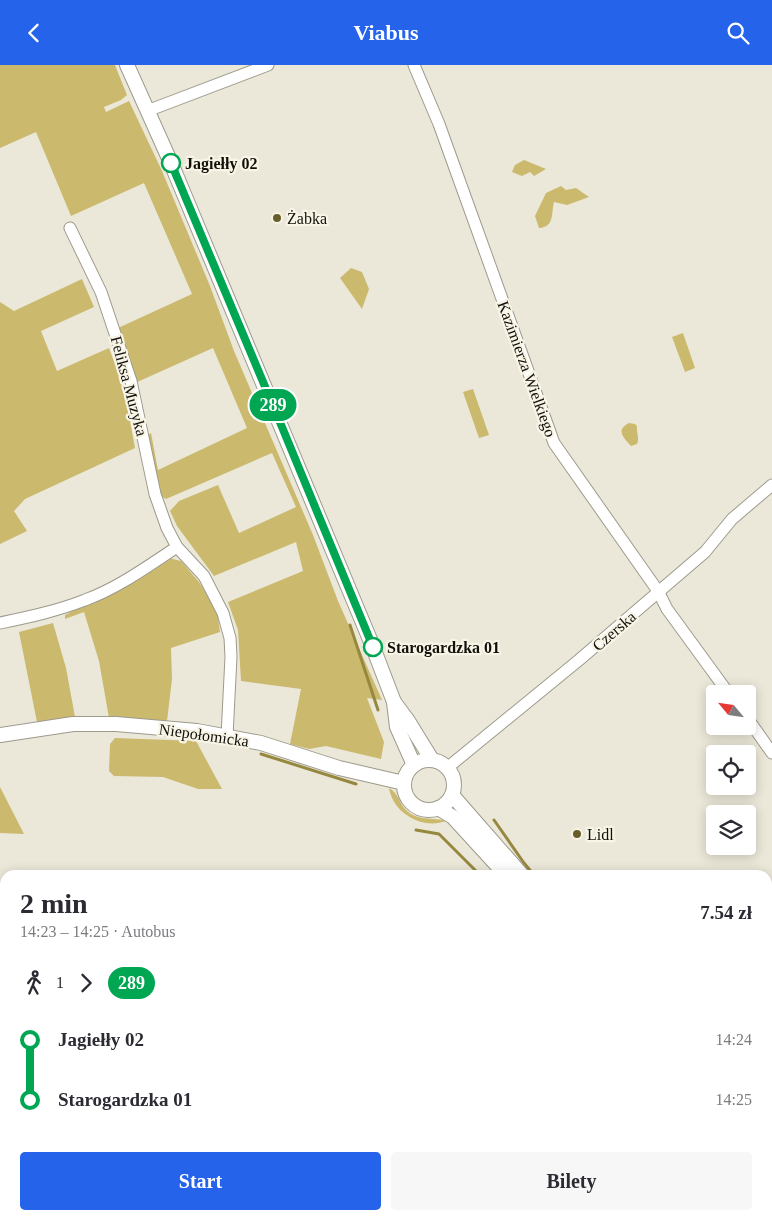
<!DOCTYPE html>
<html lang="pl">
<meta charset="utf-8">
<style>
:root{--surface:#fff;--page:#f7f7f7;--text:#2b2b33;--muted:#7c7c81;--accent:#2563eb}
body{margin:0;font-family:Georgia,serif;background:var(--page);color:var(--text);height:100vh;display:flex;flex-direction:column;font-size:19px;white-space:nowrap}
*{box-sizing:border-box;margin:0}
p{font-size:16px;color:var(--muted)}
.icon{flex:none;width:28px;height:28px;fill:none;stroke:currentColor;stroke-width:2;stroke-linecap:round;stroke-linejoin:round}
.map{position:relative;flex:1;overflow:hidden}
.sheet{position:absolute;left:0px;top:805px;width:772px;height:350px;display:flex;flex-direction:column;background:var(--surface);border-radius:15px 15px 0 0;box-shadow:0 2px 12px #0003}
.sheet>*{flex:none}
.badge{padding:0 10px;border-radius:16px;font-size:18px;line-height:32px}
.needle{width:32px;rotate:299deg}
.buttons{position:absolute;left:706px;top:620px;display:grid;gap:10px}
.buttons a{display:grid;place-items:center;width:50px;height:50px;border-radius:5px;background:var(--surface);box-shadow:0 2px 12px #0003;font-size:25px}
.map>.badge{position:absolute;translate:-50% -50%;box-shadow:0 0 0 2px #fff}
.legs{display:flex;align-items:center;gap:8px;height:55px;padding:0 20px;font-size:16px}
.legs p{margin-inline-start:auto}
.head{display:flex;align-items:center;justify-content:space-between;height:85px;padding:0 20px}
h1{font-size:28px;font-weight:700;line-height:38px}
.primary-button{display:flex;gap:10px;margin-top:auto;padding:10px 20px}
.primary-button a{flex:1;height:58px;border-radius:5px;background:var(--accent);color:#fff;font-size:20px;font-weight:700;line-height:58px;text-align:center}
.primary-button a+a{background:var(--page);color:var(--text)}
ul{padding:0 20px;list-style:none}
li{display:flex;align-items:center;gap:18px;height:60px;font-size:19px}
li i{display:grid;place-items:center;width:8px;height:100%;margin:0 6px;background:currentColor}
li i::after{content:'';width:12px;height:12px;margin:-6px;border:4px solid;border-radius:50%;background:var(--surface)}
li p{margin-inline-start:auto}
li:first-child i{background:linear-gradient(#0000 50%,currentColor 0)}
li:last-child i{background:linear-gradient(currentColor 50%,#0000 0)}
header{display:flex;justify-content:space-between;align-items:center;height:65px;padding:0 20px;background:var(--accent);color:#fff;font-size:22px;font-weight:700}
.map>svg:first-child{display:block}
</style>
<header><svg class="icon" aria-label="back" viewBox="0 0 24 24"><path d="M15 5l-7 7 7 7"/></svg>Viabus<svg class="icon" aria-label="search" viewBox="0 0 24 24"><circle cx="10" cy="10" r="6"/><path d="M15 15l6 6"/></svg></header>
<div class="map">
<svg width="772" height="1155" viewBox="0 0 772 1155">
<rect width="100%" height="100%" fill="#ebe8d9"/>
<!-- green -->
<g fill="#cbb96d">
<polygon points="0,0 115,0 127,30 121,35 104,42 106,47 129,36 162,106 210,221 234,286 313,470 338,536 382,635 367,633 384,677 381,694 326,681 309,684 290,679 301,624 241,616 238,565 228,537 303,506 296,477 214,511 177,461 170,446 179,436 218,420 239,468 296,442 272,388 166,434 161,431 148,370 151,368 158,405 247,363 213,283 135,318 118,263 192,229 144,118 71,151 36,67 0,83"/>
<polygon points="524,95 546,104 534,111 530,107 522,111 512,107 515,100"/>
<path d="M561,121L566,125L576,123L589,132L567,140L554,137C551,148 555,162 539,163L535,151L546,128Z"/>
<polygon points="351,203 362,207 369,224 362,244 340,213"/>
<polygon points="82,214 94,242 41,266 57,306 109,283 124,324 135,383 25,434 14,446 27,466 0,479 0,237 14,246"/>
<polygon points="683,268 695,303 685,307 672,272"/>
<polygon points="473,324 489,370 479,373 463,327"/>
<path d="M629,358L635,359L637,361C636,368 640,373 637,379L631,381C624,373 615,365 629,358Z"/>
<polygon points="169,493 181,496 199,517 217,546 220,567 171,583 172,614 167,656 117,652 109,653 99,596 84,547 65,554 65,550 105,530"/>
<polygon points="53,558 66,603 75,652 37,657 19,567"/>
<polygon points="115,673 196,676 222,724 198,724 163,712 114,711 109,706 110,679"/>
<polygon points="0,722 24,769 0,768"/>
<path d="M389,723C399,728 399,739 407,746C418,756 432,752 446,756C422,765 393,748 389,723Z"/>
<polygon points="5,1012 5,1064 0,1063 0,1013"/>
<polygon points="0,1086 5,1086 5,1150 187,1150 188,1153 196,1152 199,1155 0,1155"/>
</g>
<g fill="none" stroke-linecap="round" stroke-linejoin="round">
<!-- stream -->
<g stroke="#978840" stroke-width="3">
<polyline points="350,560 378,645"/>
<polyline points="261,689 356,719"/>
<polyline points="494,755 524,798 534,810"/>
<polyline points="416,765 439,769 480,810"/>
</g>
<defs>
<g id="minor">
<polyline points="414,0 439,59 554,378 658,526 667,544 729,629"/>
<polyline points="147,46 268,0"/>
<polyline points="70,163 101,227 131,316 155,429 167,463 177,482 204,511 223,548 230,573 231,592 227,671"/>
<path d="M0,558C29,552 57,546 85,535C118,523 148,501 177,482"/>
<polyline points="748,654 772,688"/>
<polyline points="447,703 579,595 705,487 732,454 772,420"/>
<polyline points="0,1074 5,1074"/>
</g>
<g id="major">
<polyline points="127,0 171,98 371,577 394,637 397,662 414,700"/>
<polyline points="394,637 408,656 432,695"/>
<polyline points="0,670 73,659 116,659 197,666 261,678 339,703 404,718"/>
<circle cx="429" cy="720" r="25"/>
<polyline points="452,730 522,810"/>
<polyline points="438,743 453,752 506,810"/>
<polyline points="768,1099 772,1104"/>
</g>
</defs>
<!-- minor casing -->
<use href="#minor" stroke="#9d9a8c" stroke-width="13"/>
<!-- major casing -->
<use href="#major" stroke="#9d9a8c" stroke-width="16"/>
<!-- minor -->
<use href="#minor" stroke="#fff" stroke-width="11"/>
<!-- major -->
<use href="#major" stroke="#fff" stroke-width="14"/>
</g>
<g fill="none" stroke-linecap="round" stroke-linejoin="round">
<defs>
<polyline id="line-1" points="171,98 282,362 373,582"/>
</defs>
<!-- line-1 casing -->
<use href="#line-1" stroke="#fff" stroke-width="11"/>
<!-- line-1 -->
<use href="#line-1" stroke="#00a651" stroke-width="8"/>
</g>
<!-- markers -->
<g fill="#fff" stroke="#00a651" stroke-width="2.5">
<circle cx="171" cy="98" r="9"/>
<circle cx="373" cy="582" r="9"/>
</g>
<g fill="#695d2a" stroke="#f8f5e6" stroke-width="2">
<circle cx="277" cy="153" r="5"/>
<circle cx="577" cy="769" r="5"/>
</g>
<g text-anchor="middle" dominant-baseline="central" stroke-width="4.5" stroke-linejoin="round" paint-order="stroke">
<!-- stop labels -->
<g font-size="16" font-weight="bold" fill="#11100b" stroke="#f8f5e6" text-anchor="start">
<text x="185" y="98">Jagiełły 02</text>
<text x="387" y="582">Starogardzka 01</text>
</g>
<!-- poi labels -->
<g font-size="16" fill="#11100b" stroke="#f8f5e6" text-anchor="start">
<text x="287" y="153">Żabka</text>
<text x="587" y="769">Lidl</text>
</g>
<!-- street labels -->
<g font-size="16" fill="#11100b" stroke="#f8f5e6">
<text transform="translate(527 304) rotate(70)">Kazimierza Wielkiego</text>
<text transform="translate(129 321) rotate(75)">Feliksa Muzyka</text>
<text transform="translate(614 566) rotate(-41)">Czerska</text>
<text transform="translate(204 670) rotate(8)">Niepołomicka</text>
</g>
</g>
</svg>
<div class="buttons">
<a><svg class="needle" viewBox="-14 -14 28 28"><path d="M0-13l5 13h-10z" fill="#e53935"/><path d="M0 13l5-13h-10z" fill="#7c7c81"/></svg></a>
<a><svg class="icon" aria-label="locate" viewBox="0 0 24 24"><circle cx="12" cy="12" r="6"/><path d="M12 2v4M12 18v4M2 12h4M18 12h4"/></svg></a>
<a><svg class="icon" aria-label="layers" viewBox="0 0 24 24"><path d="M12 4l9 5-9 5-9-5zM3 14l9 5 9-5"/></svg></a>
</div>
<b class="badge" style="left:273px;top:340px;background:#00a651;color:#fff">289</b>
<section class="sheet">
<div class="head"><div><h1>2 min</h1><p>14:23 – 14:25 · Autobus</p></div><b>7.54 zł</b></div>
<div class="legs"><svg class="icon" aria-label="walk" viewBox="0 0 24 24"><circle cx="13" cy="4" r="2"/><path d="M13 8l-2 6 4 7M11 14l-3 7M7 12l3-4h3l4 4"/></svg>1<svg class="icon" aria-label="forward" viewBox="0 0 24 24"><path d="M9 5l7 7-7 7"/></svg><b class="badge" style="background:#00a651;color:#fff">289</b></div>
<ul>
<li><i style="color:#00a651"></i><b>Jagiełły 02</b><p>14:24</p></li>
<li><i style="color:#00a651"></i><b>Starogardzka 01</b><p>14:25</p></li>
</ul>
<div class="primary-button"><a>Start</a><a>Bilety</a></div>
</section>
</div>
